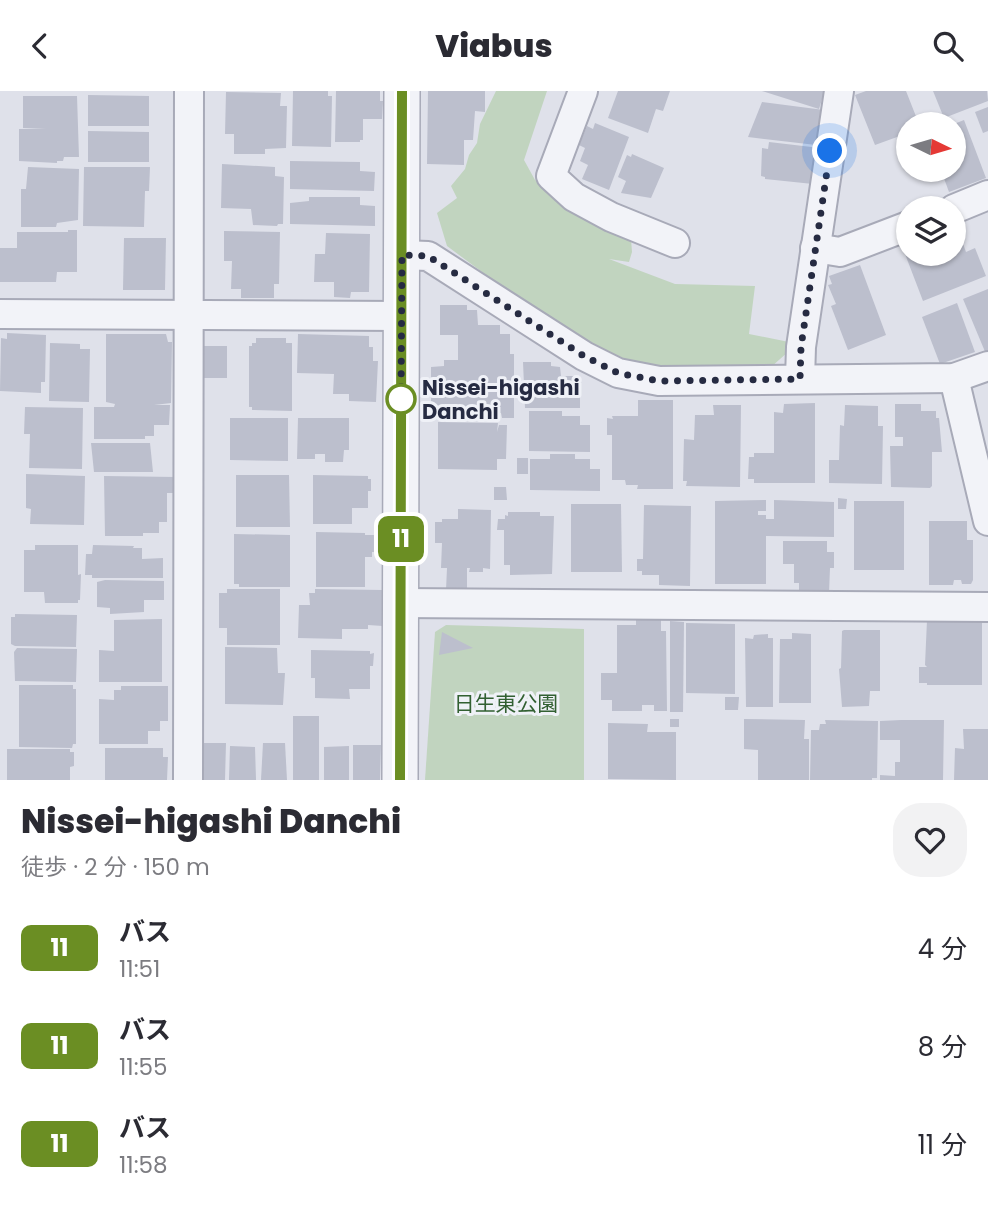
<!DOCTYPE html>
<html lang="ja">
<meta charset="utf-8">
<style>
:root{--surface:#fff;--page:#f2f2f3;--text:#2b2b33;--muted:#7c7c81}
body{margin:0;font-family:Poppins,"Noto Sans JP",sans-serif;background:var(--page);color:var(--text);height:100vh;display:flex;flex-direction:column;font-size:26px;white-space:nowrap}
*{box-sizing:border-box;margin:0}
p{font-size:23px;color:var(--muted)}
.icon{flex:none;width:38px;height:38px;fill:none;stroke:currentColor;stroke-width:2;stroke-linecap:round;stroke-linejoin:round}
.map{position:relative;height:689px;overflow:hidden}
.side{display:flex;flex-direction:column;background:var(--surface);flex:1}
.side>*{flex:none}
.badge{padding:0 14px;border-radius:10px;font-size:24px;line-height:46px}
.needle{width:46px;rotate:95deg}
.buttons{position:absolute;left:896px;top:21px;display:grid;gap:14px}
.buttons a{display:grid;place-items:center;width:70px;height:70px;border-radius:50%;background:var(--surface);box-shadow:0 2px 5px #0004;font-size:35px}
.you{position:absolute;width:35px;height:35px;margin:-18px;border:5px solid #fff;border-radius:50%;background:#1a73e8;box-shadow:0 0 0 10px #1a73e833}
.map>.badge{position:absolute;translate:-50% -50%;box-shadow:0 0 0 4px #fff}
.round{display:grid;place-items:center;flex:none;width:74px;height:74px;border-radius:28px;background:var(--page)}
.overview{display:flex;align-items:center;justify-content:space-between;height:119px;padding:0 21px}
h1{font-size:33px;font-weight:800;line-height:52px}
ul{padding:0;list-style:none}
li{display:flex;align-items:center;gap:21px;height:98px;padding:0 21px}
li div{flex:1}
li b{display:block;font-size:26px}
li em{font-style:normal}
li .badge{min-width:77px;font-weight:700;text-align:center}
header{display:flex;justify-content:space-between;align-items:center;height:91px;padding:0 21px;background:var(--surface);font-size:32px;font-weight:800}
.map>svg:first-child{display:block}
</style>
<header><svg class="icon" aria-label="back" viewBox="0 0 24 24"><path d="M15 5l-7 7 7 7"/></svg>Viabus<svg class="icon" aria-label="search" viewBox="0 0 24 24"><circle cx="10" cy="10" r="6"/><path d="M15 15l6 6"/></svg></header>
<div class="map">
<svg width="988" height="689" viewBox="0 0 988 689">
<rect width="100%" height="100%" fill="#dfe1ea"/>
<!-- green -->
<g fill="#c1d4bf">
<polygon points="496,0 547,0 524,69 535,89 631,148 632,161 629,171 609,168 675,193 755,195 749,243 789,251 788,261 771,276 665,276 638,273 612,263 532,218 447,155 437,122 457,107 451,95 465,78 469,64 477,52 480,33"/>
<polygon points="446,534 584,538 584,689 425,689 435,541"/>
</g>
<!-- building -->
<g fill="#bcbfcd">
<polygon points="293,0 328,0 328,5 332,5 331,56 292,55"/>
<polygon points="336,0 380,0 380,10 383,10 382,28 363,28 363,49 360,49 360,51 335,51"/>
<polygon points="428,0 485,0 485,21 475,20 473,49 464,49 464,74 427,73"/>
<polygon points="618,0 670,0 663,20 656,18 648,42 608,27"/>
<polygon points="762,0 831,0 829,7 823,5 819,18"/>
<polygon points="866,0 906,0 919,33 908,33 908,42 875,54 855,4"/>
<polygon points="933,0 987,0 988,10 944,27"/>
<polygon points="226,1 281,2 280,15 287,15 286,57 265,58 265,63 234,63 234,43 225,43"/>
<polygon points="88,4 149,5 149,35 88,35"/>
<polygon points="23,5 77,5 79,66 64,66 63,70 57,70 57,72 19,70 19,38 46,38 23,37"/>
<polygon points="762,11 824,19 821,41 818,40 816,54 748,46"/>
<polygon points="988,16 988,40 983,42 975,21"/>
<polygon points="964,29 986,87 949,101 942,82 947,79 954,79 954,33"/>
<polygon points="595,32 629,46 609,99 582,88 588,74 580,70 585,57 579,54 587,35 593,38"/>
<polygon points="88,40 149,41 149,71 88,71"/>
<polygon points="769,51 820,57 813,93 765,88 765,86 761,85 762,57 768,58"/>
<polygon points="632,63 664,77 651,107 621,102 626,90 618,86 627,64 631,66"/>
<polygon points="290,70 360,71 360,80 375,81 374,100 290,98"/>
<polygon points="222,73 275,76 275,85 284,86 283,133 278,133 277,135 253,134 251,118 221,117"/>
<polygon points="28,76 79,78 78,129 57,132 56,136 21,136 21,98 26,98"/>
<polygon points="84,76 150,76 149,100 145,100 144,136 83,135"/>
<polygon points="309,106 360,106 360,114 375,115 375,135 290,133 290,112 309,110"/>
<polygon points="68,139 77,139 77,181 57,181 56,191 0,191 0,157 17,157 17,141 68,141"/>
<polygon points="954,139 957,148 961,147 966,161 975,157 986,185 923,210 905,163 954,163"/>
<polygon points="224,140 280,141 279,193 274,193 274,207 241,207 241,198 231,198 232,170 224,170"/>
<polygon points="326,142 370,143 369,201 351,201 350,207 334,206 334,191 314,191 315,163 325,163"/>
<polygon points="124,147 166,147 165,199 123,199"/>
<polygon points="860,174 886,244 848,259 831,215 836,213 828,194 832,193 829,185"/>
<polygon points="988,198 988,262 986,263 963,208"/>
<polygon points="957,212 975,261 940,273 922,226"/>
<polygon points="440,214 467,214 467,219 477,219 478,234 500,234 500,243 510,243 510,263 514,263 514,327 502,327 501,322 431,323 431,276 444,275 444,269 458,269 458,244 440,244"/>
<polygon points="7,242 46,244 45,291 41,291 41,302 0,300 1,247 7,248"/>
<polygon points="106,243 166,243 168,251 172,251 171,312 154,314 170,314 169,334 154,334 154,345 145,345 145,348 94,348 94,316 114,316 115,313 106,311"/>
<polygon points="298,243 369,245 369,256 373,256 373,270 378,270 376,311 349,310 349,303 333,303 334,283 297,282"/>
<polygon points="256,247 286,247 286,252 292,252 292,320 252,319 252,316 249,316 249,255 252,255 252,252 256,252"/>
<polygon points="50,252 80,253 80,258 90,258 89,311 49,310"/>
<polygon points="202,255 227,255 227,287 201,287"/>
<polygon points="523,271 551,271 551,275 560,276 561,285 580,285 580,317 525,317"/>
<polygon points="638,309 673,309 673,398 637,398 638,394 626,394 625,389 612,389 612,344 607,344 607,327 613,328 612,325 638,325"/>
<polygon points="815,312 815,392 754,392 754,388 748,388 749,366 754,366 754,362 774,362 774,321 783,322 784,313"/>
<polygon points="895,313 921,313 921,320 936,320 936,327 939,327 942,361 932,361 932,395 930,397 891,396 890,355 903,355 903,346 895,346"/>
<polygon points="713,314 741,314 740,396 686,395 687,390 683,390 684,348 694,349 695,324 714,324"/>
<polygon points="845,314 878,315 878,335 883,335 882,393 829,392 829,369 839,369 840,334 844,335"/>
<polygon points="25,316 83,317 82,378 29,377 30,343 24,343"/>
<polygon points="529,320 562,320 562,325 580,325 580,334 590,334 590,361 529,360"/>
<polygon points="230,327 288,327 288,370 230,369"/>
<polygon points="298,327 349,327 349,359 344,359 343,371 325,371 325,363 315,363 315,368 297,368"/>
<polygon points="438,331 498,332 497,341 499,334 507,334 506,368 497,368 497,379 438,378"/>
<polygon points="91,352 150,352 153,381 94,381"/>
<polygon points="550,363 575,363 575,368 590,368 590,378 600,378 600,400 530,399 530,368 550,368"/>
<rect x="517" y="367" width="11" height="16"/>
<polygon points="26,383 85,385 84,434 30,433 31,418 26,417"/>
<polygon points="236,384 289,384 290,436 236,436"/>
<polygon points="313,384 368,385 368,388 371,388 371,400 368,400 368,417 352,417 352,433 313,433"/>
<polygon points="104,385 176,386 176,402 167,402 167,431 159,431 159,442 143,442 143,445 105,445"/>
<polygon points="494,396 506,396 507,409 494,409"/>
<polygon points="838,407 847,408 846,418 838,418"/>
<polygon points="766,409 766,420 758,420 758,424 766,424 766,428 774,428 774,409 834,411 834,446 766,445 766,493 715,493 715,410"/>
<rect x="854" y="410" width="50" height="69"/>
<polygon points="571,413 621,413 622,481 571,481"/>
<polygon points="644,414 691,415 690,495 659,494 659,484 642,484 642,480 637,480 637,468 643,468"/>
<polygon points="458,418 491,419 490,478 483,477 483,481 469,481 470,477 467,477 467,500 446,499 447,477 441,477 442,452 435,452 435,431 442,431 442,428 458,428"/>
<polygon points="508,421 540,421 540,425 554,425 552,483 510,484 510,474 504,474 504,439 497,439 498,428 505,428 505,424 508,425"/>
<polygon points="929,430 967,430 967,449 973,449 973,489 971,493 962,493 961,489 954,489 953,494 929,494"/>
<polygon points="316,441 365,442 365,444 376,444 376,461 372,461 372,466 365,466 365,496 316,496"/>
<polygon points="234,443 290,444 290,496 239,496 239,493 234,493"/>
<polygon points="783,450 827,450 827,461 834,461 834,477 830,477 829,502 799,501 799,492 794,492 794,473 783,473"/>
<polygon points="35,454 78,454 78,484 81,483 80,509 78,509 78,512 45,512 44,501 24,501 24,459 35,459"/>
<polygon points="93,454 134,455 133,457 142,457 142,468 163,467 163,487 92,487 92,484 85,484 86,463 92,463"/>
<polygon points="105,489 164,490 164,509 144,509 144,521 110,523 110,517 97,516 97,491"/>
<polygon points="227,498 280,498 280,554 227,554 227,537 219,537 219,502 227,502"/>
<polygon points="315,498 383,499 383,535 368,534 368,538 342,538 342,548 298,547 299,514 310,514 309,502 315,502"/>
<polygon points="15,523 77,524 76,556 15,555 11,553 11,526 15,526"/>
<polygon points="162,528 162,591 99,591 99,559 114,560 114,529"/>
<polygon points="636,528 661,529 661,540 666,540 667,620 654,620 654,614 642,614 642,620 612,620 612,609 601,609 601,582 617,582 617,534 636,534"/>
<polygon points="927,529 982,529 982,594 927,594 927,592 919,592 919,576 927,576 925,574"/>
<polygon points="670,530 684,531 683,621 670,621"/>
<polygon points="686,532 735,533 735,603 686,602"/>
<polygon points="844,539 880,539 880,600 870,600 869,615 842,616 839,578 841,577 842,540"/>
<polygon points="442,541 473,557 439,564"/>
<polygon points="792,542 811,543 811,612 779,612 780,548 792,548"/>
<polygon points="768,543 768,547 773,547 773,616 746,616 745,547 753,548 754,544"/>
<polygon points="225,556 277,557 278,582 285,582 283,614 225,613"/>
<polygon points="17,557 77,558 76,591 15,590 14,561"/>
<polygon points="311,559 370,560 370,563 374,562 373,575 370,575 370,598 349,598 350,608 315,607 315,587 311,587"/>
<polygon points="19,594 73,594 73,598 76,598 76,653 73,653 72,657 19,656"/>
<polygon points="121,595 168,595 168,630 160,630 160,640 148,640 148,653 99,653 99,608 114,609 114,599 121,599"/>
<polygon points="725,606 739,606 738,619 725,619"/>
<rect x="293" y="625" width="26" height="64"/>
<rect x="670" y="628" width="9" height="8"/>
<polygon points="744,628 805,629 804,648 809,648 809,689 758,689 758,659 744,658"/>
<polygon points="825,629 878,630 877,687 872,687 872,689 810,689 811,639 819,639 820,633 826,633"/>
<polygon points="901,629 944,629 943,689 880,689 880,684 895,685 895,671 900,671 900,649 880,649 880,630"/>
<polygon points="608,632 648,633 647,641 676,641 676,689 608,688"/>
<polygon points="963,638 988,638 988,689 954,689 955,657 964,658"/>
<polygon points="200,652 226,652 225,689 199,689"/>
<polygon points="263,652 285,652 287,689 261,689"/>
<polygon points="353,654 381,654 380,689 353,689"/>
<polygon points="230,655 255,656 256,689 229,689"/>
<polygon points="349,655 349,689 324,689 324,656"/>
<polygon points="105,657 163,657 163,666 168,666 167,689 105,689"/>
<polygon points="7,658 70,658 70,661 74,661 74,675 70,676 70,689 7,689"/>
</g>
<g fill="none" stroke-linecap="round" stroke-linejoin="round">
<defs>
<g id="minor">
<polyline points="583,0 551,85 574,106 611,126 675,152"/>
<polyline points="954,118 988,104"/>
<polyline points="815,157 840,161 908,135"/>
<polyline points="402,164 428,165 584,265 618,282 659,290 954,287 988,275"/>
<polyline points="0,223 402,225"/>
<polyline points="954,287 988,430"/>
<polyline points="800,288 801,256 839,0"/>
<polyline points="400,512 988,516"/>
<polyline points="188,689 189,0"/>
</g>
<polyline id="tertiary" points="400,689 402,0"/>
</defs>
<!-- minor casing -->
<use href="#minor" stroke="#a8aab8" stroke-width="32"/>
<!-- tertiary casing -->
<use href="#tertiary" stroke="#a8aab8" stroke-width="38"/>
<!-- minor -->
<use href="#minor" stroke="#f2f3f8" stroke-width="28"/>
<!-- tertiary -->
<use href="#tertiary" stroke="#f2f3f8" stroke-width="35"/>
</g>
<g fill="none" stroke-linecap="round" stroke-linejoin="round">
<defs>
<polyline id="line" points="400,689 402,0"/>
</defs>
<!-- line casing -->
<use href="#line" stroke="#fff" stroke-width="16"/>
<!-- line -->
<use href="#line" stroke="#6b8e23" stroke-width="10"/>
<!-- walk -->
<polyline stroke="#262b42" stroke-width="7" stroke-dasharray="0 12.6" points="401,308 402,164 428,165 584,265 618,282 659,290 800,288 801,256 830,60"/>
</g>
<!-- markers -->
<circle fill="#fff" stroke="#6b8e23" stroke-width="3.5" cx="401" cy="308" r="14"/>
<g text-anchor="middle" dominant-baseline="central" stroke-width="6" stroke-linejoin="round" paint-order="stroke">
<!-- stop labels -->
<g font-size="21" font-weight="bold" fill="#262b42" stroke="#eff1f7" text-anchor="start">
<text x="422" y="296">Nissei-higashi<tspan x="422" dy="24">Danchi</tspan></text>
</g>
<!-- park labels -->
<g font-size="21" fill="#326032" stroke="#eff1f7">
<text x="506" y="612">日生東公園</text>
</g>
</g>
</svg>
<div class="buttons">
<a><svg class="needle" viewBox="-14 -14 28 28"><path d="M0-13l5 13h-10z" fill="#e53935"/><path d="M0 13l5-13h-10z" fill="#7c7c81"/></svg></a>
<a><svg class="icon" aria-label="layers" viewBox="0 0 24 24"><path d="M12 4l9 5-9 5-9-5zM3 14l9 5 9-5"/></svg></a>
</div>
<div class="you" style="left:830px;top:60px"></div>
<b class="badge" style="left:401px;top:448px;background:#6b8e23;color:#fff">11</b>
</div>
<section class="side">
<div class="overview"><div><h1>Nissei-higashi Danchi</h1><p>徒歩 · 2 分 · 150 m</p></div><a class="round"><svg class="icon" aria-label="heart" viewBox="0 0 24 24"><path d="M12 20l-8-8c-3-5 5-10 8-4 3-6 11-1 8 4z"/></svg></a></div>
<ul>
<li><span class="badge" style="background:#6b8e23;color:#fff">11</span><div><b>バス</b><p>11:51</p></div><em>4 分</em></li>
<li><span class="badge" style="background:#6b8e23;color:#fff">11</span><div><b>バス</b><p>11:55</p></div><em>8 分</em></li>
<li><span class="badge" style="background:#6b8e23;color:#fff">11</span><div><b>バス</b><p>11:58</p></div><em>11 分</em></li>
</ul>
</section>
